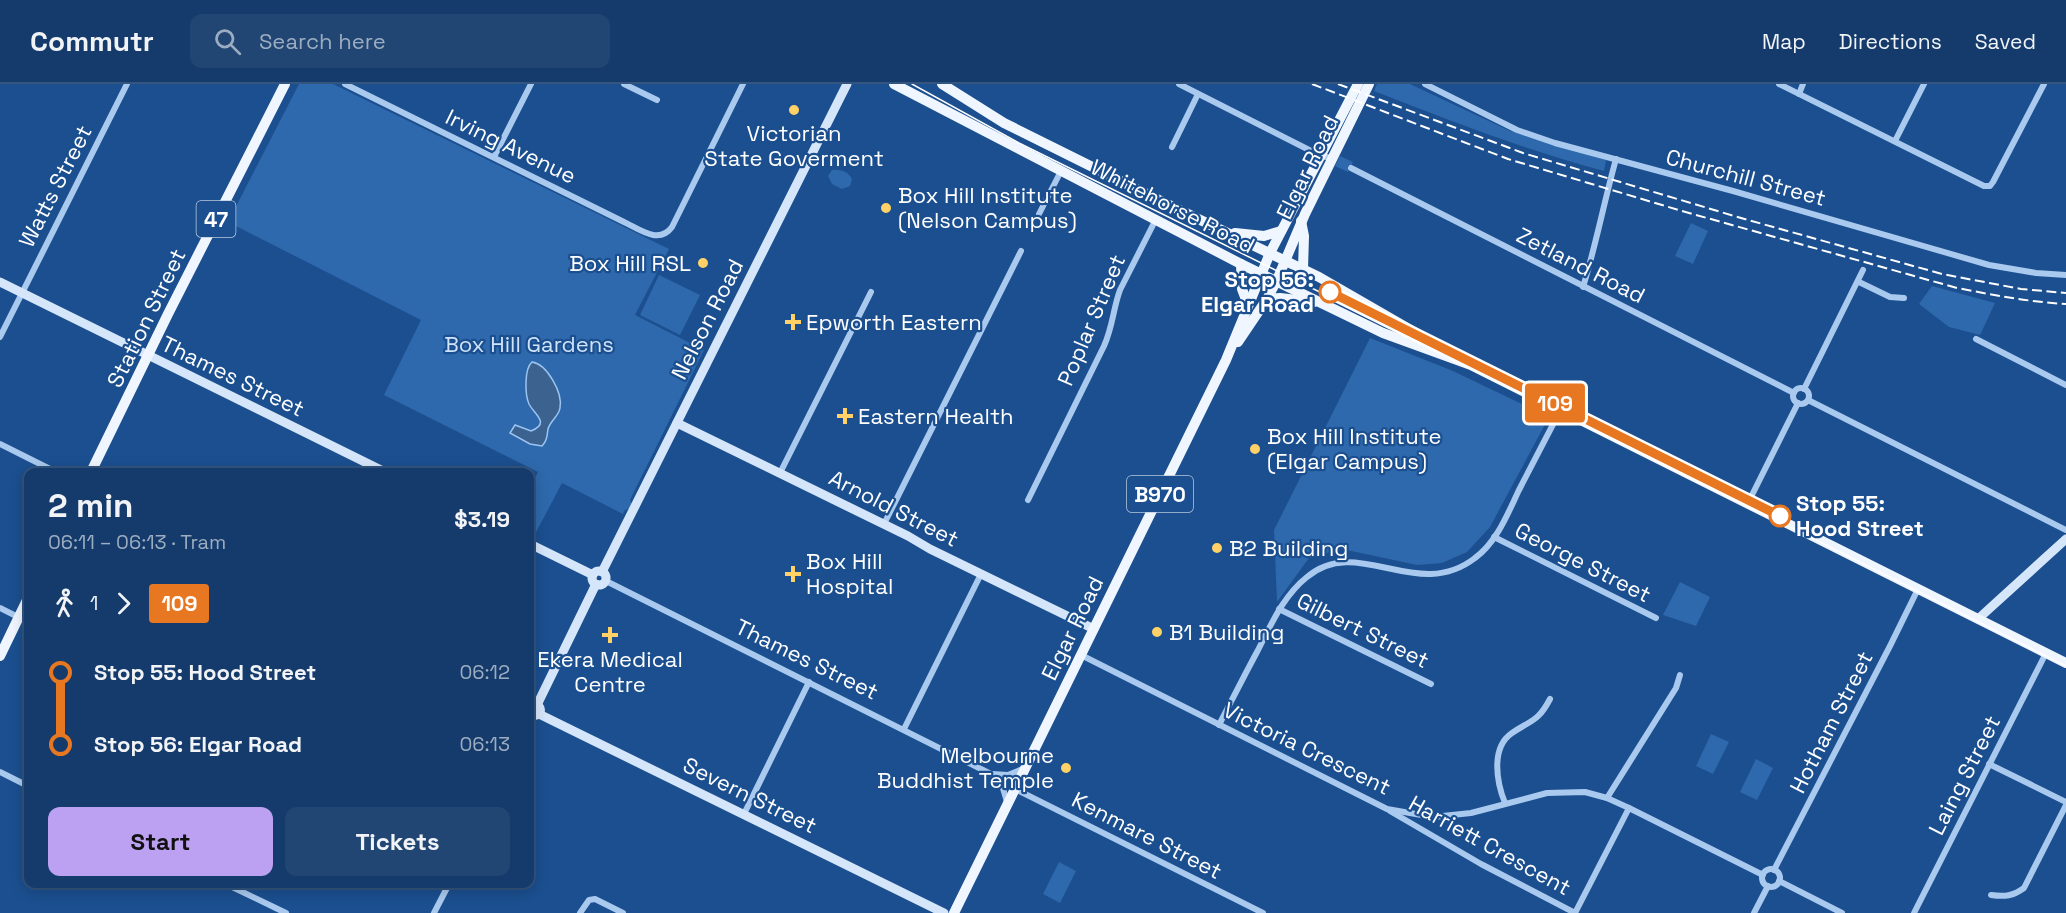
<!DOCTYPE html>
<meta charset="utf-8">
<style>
:root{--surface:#143b6b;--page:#214673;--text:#f1f3f6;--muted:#9dadc1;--line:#33557e;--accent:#bca0f2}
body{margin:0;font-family:"Space Grotesk",sans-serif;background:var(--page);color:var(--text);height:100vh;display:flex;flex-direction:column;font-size:22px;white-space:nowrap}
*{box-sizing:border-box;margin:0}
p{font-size:20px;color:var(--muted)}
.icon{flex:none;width:33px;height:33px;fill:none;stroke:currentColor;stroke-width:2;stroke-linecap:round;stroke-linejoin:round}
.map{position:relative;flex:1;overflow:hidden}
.panel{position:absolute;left:24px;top:384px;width:510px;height:420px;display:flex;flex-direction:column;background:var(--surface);border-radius:12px;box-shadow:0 3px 15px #0003,0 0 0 2px var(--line)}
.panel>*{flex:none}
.badge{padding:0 12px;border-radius:4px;font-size:21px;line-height:39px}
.map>.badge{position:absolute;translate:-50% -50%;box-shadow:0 0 0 3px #fff}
.legs{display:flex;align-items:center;gap:9px;height:66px;padding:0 24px;font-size:20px}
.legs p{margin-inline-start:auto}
.head{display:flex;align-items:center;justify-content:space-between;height:102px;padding:0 24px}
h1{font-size:33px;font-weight:700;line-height:45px}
.button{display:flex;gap:12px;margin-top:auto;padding:12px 24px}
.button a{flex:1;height:69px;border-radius:12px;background:var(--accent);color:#111;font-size:24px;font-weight:700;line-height:69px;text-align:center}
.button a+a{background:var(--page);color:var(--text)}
ul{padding:0 24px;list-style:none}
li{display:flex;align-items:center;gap:21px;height:72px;font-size:22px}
li i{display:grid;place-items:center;width:9px;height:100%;margin:0 8px;background:currentColor}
li i::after{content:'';width:15px;height:15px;margin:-8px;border:4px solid;border-radius:50%;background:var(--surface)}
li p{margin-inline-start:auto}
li:first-child i{background:linear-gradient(#0000 50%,currentColor 0)}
li:last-child i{background:linear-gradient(currentColor 50%,#0000 0)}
header{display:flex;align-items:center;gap:36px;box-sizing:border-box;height:84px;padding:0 30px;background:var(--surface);border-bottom:2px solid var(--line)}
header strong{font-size:28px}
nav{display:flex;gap:33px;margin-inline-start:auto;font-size:21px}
.search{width:420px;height:54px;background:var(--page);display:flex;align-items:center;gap:15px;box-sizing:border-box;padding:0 21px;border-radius:12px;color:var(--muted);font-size:22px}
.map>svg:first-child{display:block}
</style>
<header>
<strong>Commutr</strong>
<div class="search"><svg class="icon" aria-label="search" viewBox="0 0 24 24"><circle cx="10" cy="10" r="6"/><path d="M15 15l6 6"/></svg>Search here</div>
<nav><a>Map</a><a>Directions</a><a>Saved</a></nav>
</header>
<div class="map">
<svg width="2066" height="829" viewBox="0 0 2066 829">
<rect width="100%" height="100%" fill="#1b4f8f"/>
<!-- green -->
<g fill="#2e69ad">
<polygon points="299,0 333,0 669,165 635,231 704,266 630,416 632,420 629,425 625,426 623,430 562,399 533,454 530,452 530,404 538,388 384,311 421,236 228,138"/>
<path d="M1377,0H1410L1510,47L1606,76L1604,87C1526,66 1450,37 1374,7Z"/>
<polygon points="1340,72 1353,78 1348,88 1335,82"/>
<path d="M832,86C841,85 848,88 852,95L850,102L842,105L832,100L828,92Z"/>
<polygon points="1691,139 1708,147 1693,180 1675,172"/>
<polygon points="659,191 700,211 680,251 640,231"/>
<polygon points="1932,202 1995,219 1980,251 1949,243 1919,220"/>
<polygon points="1370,254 1453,287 1549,333 1490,443 1467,468 1442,479 1417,481 1342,465 1309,474 1277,518 1274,446"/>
<polygon points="1680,498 1710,513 1696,542 1663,531"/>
<polygon points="1711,650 1729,658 1713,690 1696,682"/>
<polygon points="1756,675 1773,684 1757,716 1740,708"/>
<polygon points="1059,778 1076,787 1060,819 1043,810"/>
</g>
<!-- water -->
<path fill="#3c6290" stroke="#9cc4f0" stroke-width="1.5" d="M532,278C547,280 563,309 560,324C559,332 550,337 548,345C547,352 547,357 542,362L530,360L510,349L515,341L531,347C551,339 534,330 529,320C525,311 524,285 532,278Z"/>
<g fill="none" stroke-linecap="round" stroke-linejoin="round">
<!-- street -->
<g stroke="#a9c9ee" stroke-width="6">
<path d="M345,0L624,138C639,145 659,161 672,143L743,0"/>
<polyline points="624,0 657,16"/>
<polyline points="1179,0 1321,72 1332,74"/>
<polyline points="1425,0 1517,46 1555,59 1733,107 1989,181 2036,189 2066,191"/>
<polyline points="1779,0 1984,102 1990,102 1993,98 2044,0"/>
<polyline points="1799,10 1803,0"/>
<polyline points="1895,57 1924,0"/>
<polyline points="1172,63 1198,10"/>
<polyline points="494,73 531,0"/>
<polyline points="1351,84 1794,309"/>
<polyline points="1039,130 1061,87"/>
<polyline points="1859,198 1890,213 1904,214"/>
<path d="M1583,203C1596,161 1604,118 1616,75"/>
<polyline points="0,253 127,0"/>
<polyline points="1976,255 2066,301"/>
<circle cx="1801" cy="312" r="8"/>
<polyline points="1804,305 1863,186"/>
<polyline points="1808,316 2066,446"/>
<polyline points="0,360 56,388"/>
<polyline points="780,389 871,208"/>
<path d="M1028,416L1104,262C1113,242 1113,225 1120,206L1156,135"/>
<polyline points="1748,419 1798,319"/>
<polyline points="884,440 1021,167"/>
<polyline points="1494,453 1656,534"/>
<polyline points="606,497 991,690 1002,701 1007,718"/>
<polyline points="0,524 28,538"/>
<polyline points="1279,525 1431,600"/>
<polyline points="1081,571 1387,725 1433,733 1471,729 1547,709 1585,708 1607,714 1629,724 1763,791"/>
<polyline points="530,623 530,624"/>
<polyline points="530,638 533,631"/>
<path d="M1219,641C1232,616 1244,592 1257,568C1271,541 1283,512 1307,493C1358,450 1417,519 1475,474C1497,458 1508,429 1519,406C1533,379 1547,352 1561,325"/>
<polyline points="904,645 981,490"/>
<polyline points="1989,680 2066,718"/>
<polyline points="0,688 28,702"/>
<polyline points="992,690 1008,691 1025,684"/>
<polyline points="1015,705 1263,829"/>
<polyline points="1607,714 1676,604 1680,591"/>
<path d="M1505,719C1497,699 1490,664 1512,649C1531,636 1538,638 1550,615"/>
<polyline points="1390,727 1481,780 1575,829"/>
<polyline points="744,730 809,598"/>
<circle cx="1771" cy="794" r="9"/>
<polyline points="1774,786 1890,562 1918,505"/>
<polyline points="1779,797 1842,829"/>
<polyline points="226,800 286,829"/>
<path d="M1991,811C2005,813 2013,812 2024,804L2066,721"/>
<polyline points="434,829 449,800"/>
<polyline points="580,829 589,816 595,815 623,829"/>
<polyline points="1575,829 1629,724"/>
<polyline points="1754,829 1768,802"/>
<polyline points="1914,829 2046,569"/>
</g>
<!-- secondary -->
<g stroke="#d6e6fa" stroke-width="9">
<polyline points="0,198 385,388"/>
<polyline points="677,339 908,452 930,465 1094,545"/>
<polyline points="530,460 593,491"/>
<circle cx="599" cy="494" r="7"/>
<polyline points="602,488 847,0"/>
<polyline points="1978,535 2066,455"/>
<circle cx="535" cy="626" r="5.5"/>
<polyline points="537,621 596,500"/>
<polyline points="539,630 944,829"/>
</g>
<!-- primary -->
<g stroke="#f0f6ff" stroke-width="10">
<polyline points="894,0 1241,180 1383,249 1471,281 2066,579"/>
<polyline points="942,0 1004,39 1165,119 1319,193 1456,272"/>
<polyline points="1301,137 1304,152 1303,185"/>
<polyline points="1235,149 1264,152 1281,147"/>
<polyline points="1241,180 1242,205 1248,221"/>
<polyline points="1267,215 1280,214 1314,218"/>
<polyline points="1238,258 1267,215 1277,196 1305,130 1369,0"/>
<polyline points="91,388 168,230 285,0"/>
<polyline points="0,572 28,514"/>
<polyline points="954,829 1226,276 1270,169 1358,0"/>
</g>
<!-- tram -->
<polyline stroke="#fff" stroke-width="1.5" points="912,0 1019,59 1560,327 2066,582"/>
<!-- rail -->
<g stroke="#fff" stroke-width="2" stroke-dasharray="10 4.5" stroke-linecap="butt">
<path d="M1312,0L1508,75L1682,127L1957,204C1994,211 2029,218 2066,220"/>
<polyline points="1338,0 1523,69 1741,134 1942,190 2021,205 2066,209"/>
</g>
</g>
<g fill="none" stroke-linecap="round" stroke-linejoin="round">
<defs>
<polyline id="line-1" points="1330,208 1780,432"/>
</defs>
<!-- line-1 casing -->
<use href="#line-1" stroke="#fff" stroke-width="14"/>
<!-- line-1 -->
<use href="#line-1" stroke="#e87722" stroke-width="9"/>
</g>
<!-- markers -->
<g fill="#ffd166" stroke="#1b4f8f" stroke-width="2">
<circle cx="794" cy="26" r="6"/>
<circle cx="886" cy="124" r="6"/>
<circle cx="703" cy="179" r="6"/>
<path d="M790 229h6v6h6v6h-6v6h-6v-6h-6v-6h6z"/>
<path d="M842 323h6v6h6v6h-6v6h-6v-6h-6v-6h6z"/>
<circle cx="1255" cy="365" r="6"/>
<circle cx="1217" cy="464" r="6"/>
<path d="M790 481h6v6h6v6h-6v6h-6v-6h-6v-6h6z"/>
<circle cx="1157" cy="548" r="6"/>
<path d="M607 542h6v6h6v6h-6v6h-6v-6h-6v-6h6z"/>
<circle cx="1066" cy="684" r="6"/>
</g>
<g fill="#fff" stroke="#e87722" stroke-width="3">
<circle cx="1330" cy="208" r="10"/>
<circle cx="1780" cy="432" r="10"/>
</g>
<g text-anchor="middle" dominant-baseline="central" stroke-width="4.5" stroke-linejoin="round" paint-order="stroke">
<!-- shield labels -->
<g fill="#1b4f8f" stroke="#bbcadd" stroke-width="1.5">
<rect x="196.5" y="117" width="39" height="36" rx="4.5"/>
<rect x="1127" y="392" width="66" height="36" rx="4.5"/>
</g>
<g font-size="21" font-weight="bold" fill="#fff">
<text x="216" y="135">47</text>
<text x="1160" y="410">B970</text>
</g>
<!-- poi labels -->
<g font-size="22" fill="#fff" stroke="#1b4f8f" text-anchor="start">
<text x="794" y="49" text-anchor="middle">Victorian<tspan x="794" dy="25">State Goverment</tspan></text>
<text x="898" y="111">Box Hill Institute<tspan x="898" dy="25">(Nelson Campus)</tspan></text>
<text x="691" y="179" text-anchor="end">Box Hill RSL</text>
<text x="806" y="238">Epworth Eastern</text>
<text x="858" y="332">Eastern Health</text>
<text x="1267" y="352">Box Hill Institute<tspan x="1267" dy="25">(Elgar Campus)</tspan></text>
<text x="1229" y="464">B2 Building</text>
<text x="806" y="477">Box Hill<tspan x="806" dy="25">Hospital</tspan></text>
<text x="1169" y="548">B1 Building</text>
<text x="610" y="575" text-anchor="middle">Ekera Medical<tspan x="610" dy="25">Centre</tspan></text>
<text x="1054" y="671" text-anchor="end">Melbourne<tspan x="1054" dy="25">Buddhist Temple</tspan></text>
</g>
<!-- street labels -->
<g font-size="22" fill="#fff" stroke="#1b4f8f">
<text transform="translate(511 62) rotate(26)">Irving Avenue</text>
<text transform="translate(1307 83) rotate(-64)">Elgar Road</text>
<text transform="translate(1746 93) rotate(15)">Churchill Street</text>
<text transform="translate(55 102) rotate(-63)">Watts Street</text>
<text transform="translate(1173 122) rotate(27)">Whitehorse Road</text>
<text transform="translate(1581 181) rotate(27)">Zetland Road</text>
<text transform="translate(146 234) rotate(-64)">Station Street</text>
<text transform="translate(707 235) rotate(-63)">Nelson Road</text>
<text transform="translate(1091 236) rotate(-67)">Poplar Street</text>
<text transform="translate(233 292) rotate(26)">Thames Street</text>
<text transform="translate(894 424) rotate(27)">Arnold Street</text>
<text transform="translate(1583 478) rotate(27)">George Street</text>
<text transform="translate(1072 544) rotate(-64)">Elgar Road</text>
<text transform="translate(1363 546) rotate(26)">Gilbert Street</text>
<text transform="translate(807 575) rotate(26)">Thames Street</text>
<text transform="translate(1831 638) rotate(-63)">Hotham Street</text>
<text transform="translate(1307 664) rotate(26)">Victoria Crescent</text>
<text transform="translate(1964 691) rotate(-63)">Laing Street</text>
<text transform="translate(750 711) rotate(26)">Severn Street</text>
<text transform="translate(1147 751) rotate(27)">Kenmare Street</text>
<text transform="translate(1490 761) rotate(29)">Harriett Crescent</text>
</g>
<!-- stop labels -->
<g font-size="22" font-weight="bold" fill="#fff" stroke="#1b4f8f" text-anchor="end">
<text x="1314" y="195">Stop 56:<tspan x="1314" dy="25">Elgar Road</tspan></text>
<text x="1796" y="419" text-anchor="start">Stop 55:<tspan x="1796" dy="25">Hood Street</tspan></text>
</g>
<!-- park labels -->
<g font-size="22" fill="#cfe3fa" stroke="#1b4f8f">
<text x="529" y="260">Box Hill Gardens</text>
</g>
</g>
</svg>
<b class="badge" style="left:1555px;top:319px;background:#e87722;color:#fff">109</b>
<section class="panel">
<div class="head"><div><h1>2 min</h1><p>06:11 – 06:13 · Tram</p></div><b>$3.19</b></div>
<div class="legs"><svg class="icon" aria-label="walk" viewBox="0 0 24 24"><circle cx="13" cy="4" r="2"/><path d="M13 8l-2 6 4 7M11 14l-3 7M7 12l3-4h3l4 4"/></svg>1<svg class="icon" aria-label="forward" viewBox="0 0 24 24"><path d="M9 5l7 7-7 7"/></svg><b class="badge" style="background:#e87722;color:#fff">109</b></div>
<ul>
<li><i style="color:#e87722"></i><b>Stop 55: Hood Street</b><p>06:12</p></li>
<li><i style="color:#e87722"></i><b>Stop 56: Elgar Road</b><p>06:13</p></li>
</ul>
<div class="button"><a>Start</a><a>Tickets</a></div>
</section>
</div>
